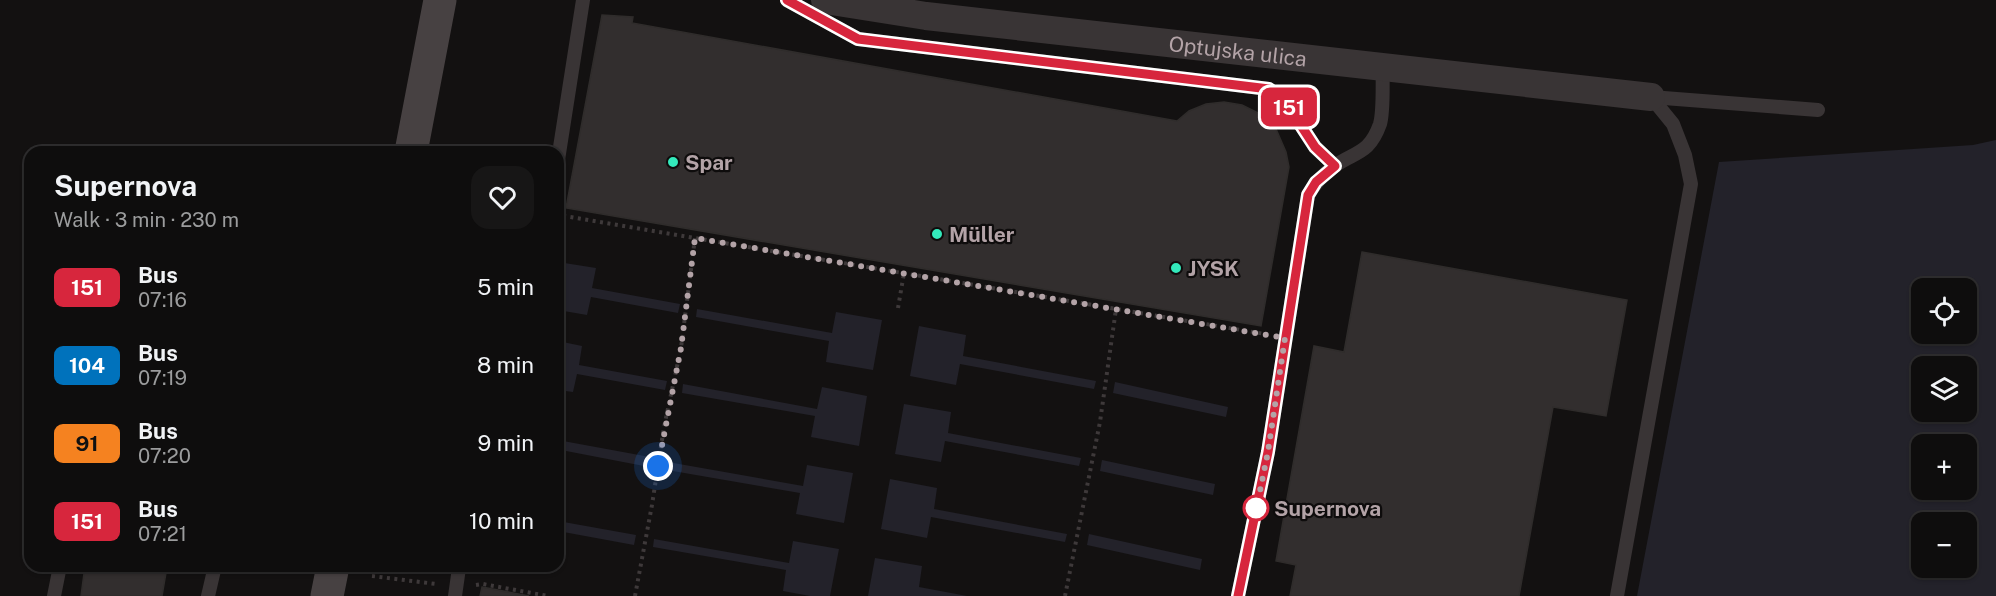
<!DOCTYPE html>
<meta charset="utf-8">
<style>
:root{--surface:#0e0d0d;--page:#171616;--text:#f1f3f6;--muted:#9b9c9d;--line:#2e2d2e}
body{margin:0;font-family:"Public Sans",sans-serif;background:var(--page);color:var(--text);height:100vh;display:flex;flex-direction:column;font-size:22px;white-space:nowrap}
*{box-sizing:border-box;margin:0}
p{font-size:20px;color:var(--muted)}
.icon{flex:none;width:33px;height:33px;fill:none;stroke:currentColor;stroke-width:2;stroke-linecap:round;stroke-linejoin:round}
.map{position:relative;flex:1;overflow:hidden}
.panel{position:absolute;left:24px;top:146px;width:540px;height:426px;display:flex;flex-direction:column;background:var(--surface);border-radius:18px;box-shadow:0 2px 4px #0004,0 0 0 2px var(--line)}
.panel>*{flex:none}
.badge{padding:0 12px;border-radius:9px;font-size:21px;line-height:39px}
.controls{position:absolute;left:1911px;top:278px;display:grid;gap:12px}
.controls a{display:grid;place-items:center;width:66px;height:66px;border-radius:12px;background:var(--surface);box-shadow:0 2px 4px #0004,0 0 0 2px var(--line);font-size:30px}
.you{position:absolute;width:30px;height:30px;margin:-15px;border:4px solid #fff;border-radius:50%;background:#1a73e8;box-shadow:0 0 0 9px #1a73e833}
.map>.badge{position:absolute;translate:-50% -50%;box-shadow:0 0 0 3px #fff}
.round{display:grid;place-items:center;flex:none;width:63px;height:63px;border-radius:18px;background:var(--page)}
.overview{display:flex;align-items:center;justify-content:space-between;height:102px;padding:0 30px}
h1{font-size:28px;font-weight:700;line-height:45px}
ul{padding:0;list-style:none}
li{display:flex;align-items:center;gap:18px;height:78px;padding:0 30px}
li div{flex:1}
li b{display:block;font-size:22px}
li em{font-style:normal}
li .badge{min-width:66px;font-weight:700;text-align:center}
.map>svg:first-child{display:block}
</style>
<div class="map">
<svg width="1996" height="596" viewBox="0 0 1996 596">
<rect width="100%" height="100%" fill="#131111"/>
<!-- green -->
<g fill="#23222a" fill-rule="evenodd">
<path d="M1996,140V596H1637L1719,162L1973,145ZM1922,288H1966V333H1922ZM1922,366H1966V411H1922ZM1922,444H1966V489H1922ZM1922,522H1966V567H1922Z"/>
<polygon points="558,262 596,268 592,288 680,304 678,313 591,297 587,315 558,310"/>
<polygon points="697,309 832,333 836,312 882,320 873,370 826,362 829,341 696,317"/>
<polygon points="919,326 966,335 963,356 1096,381 1094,389 960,364 956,385 910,376"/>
<polygon points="558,341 582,346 579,365 667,381 665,390 577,374 573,392 558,390"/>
<polygon points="1115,382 1228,407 1226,417 1113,393"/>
<polygon points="683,384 817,409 822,387 867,396 859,446 811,437 815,416 682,393"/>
<polygon points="904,404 951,412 948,433 1081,458 1079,466 945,441 941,462 895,454"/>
<polygon points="558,421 566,422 563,441 650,457 649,467 561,450 558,462"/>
<polygon points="1102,460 1215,484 1213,495 1100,471"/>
<polygon points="668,462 803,486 807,465 853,473 844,523 796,514 800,493 667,470"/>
<polygon points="890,479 937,488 934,509 1067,534 1065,542 931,517 927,538 881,529"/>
<polygon points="558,521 636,535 634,545 558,531"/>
<polygon points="1089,534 1202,559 1200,570 1087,545"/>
<polygon points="654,539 789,563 793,541 839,549 830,596 810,596 783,591 786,570 653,547"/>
<polygon points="875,558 922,566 919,587 967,596 868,596"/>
</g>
<!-- building -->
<g fill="#322e2e" stroke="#2f2c2b" stroke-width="1.5">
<polygon points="602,15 633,17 632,23 1177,121 1189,111 1206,104 1224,102 1242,105 1258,113 1276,129 1286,152 1289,167 1261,326 566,208"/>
<polygon points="1362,252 1627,300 1606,416 1553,407 1519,596 1290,596 1296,565 1276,561 1314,346 1344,352"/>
<polygon points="85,566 155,566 167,567 162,596 81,596"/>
<polygon points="482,587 529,596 480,596"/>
</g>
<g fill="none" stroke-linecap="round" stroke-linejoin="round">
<!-- path -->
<g stroke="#3e393a" stroke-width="4" stroke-dasharray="3 4.5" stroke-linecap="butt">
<polyline points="558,210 564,216 1265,334"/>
<polyline points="898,308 904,273"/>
<polyline points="372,576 436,584"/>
<polyline points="476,585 483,584 548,596"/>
<polyline points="635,596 652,505 664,427 681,348 695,238"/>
<polyline points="1065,596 1100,422 1116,309"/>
</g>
<!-- lane -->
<g stroke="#393435" stroke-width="14">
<polyline points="787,0 858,39 1269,89 1285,101 1315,147 1335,166"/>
<polyline points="1651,97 1818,110"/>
<polyline points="558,160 583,0"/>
<polyline points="54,596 60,566"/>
<polyline points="208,596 215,566"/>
<polyline points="455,596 459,568 463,566"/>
<path d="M1238,596L1268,452L1308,195C1315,184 1322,175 1333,167C1355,151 1369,155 1380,124C1384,110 1382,84 1383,68"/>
<polyline points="1617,596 1691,184 1685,155 1673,124 1651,97"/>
</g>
<!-- street -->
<path stroke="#393435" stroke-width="28" id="s1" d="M825,0L926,16L1651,97"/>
<!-- secondary -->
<g stroke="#474142" stroke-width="33">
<polyline points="411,152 440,0"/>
<polyline points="327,596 333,566"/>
</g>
</g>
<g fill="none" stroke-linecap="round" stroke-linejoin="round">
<defs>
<polyline id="line" points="787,0 858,39 1269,89 1285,101 1315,147 1335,166 1316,182 1308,195 1268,452 1238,596"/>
</defs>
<!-- line casing -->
<use href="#line" stroke="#fff" stroke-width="14"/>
<!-- line -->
<use href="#line" stroke="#d7263d" stroke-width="9"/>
<!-- walk -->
<polyline stroke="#b3a3a7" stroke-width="6" stroke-dasharray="0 10.8" points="658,466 681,348 695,238 1285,338 1268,452 1256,510 1256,508"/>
</g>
<!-- markers -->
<g fill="#33e9bb" stroke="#0e0c0c" stroke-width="2">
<circle cx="673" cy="162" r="6"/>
<circle cx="937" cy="234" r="6"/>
<circle cx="1176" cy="268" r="6"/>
</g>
<circle fill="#fff" stroke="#d7263d" stroke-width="3" cx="1256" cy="508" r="12"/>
<g text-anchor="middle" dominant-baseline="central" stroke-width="4.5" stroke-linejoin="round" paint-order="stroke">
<!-- street labels -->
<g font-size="21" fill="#b3a3a7" stroke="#0e0c0c">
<text stroke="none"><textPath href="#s1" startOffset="416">Optujska ulica</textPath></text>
</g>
<!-- poi labels -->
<g font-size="21" font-weight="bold" fill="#b3a3a7" stroke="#0e0c0c" text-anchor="start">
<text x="685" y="162">Spar</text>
<text x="949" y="234">Müller</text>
<text x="1188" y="268">JYSK</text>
</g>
<!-- stop labels -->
<g font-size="21" font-weight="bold" fill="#b3a3a7" stroke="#0e0c0c" text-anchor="start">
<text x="1274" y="508">Supernova</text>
</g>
</g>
</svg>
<div class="controls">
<a><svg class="icon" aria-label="locate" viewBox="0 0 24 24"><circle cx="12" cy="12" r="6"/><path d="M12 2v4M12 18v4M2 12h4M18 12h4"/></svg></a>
<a><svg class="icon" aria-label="layers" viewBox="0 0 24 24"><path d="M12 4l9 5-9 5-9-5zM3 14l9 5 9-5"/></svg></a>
<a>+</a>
<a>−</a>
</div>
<div class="you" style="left:658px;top:466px"></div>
<b class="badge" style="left:1289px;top:107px;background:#d7263d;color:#fff">151</b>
<section class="panel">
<div class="overview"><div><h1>Supernova</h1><p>Walk · 3 min · 230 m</p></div><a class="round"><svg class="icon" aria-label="heart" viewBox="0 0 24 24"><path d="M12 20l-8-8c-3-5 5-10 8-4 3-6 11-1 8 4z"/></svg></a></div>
<ul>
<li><span class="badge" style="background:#d7263d;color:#fff">151</span><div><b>Bus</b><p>07:16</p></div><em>5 min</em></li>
<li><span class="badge" style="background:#0072bc;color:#fff">104</span><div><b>Bus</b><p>07:19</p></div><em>8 min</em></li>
<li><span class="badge" style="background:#f58220;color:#111">91</span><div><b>Bus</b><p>07:20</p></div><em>9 min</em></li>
<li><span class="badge" style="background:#d7263d;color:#fff">151</span><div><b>Bus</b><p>07:21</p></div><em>10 min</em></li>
</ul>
</section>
</div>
